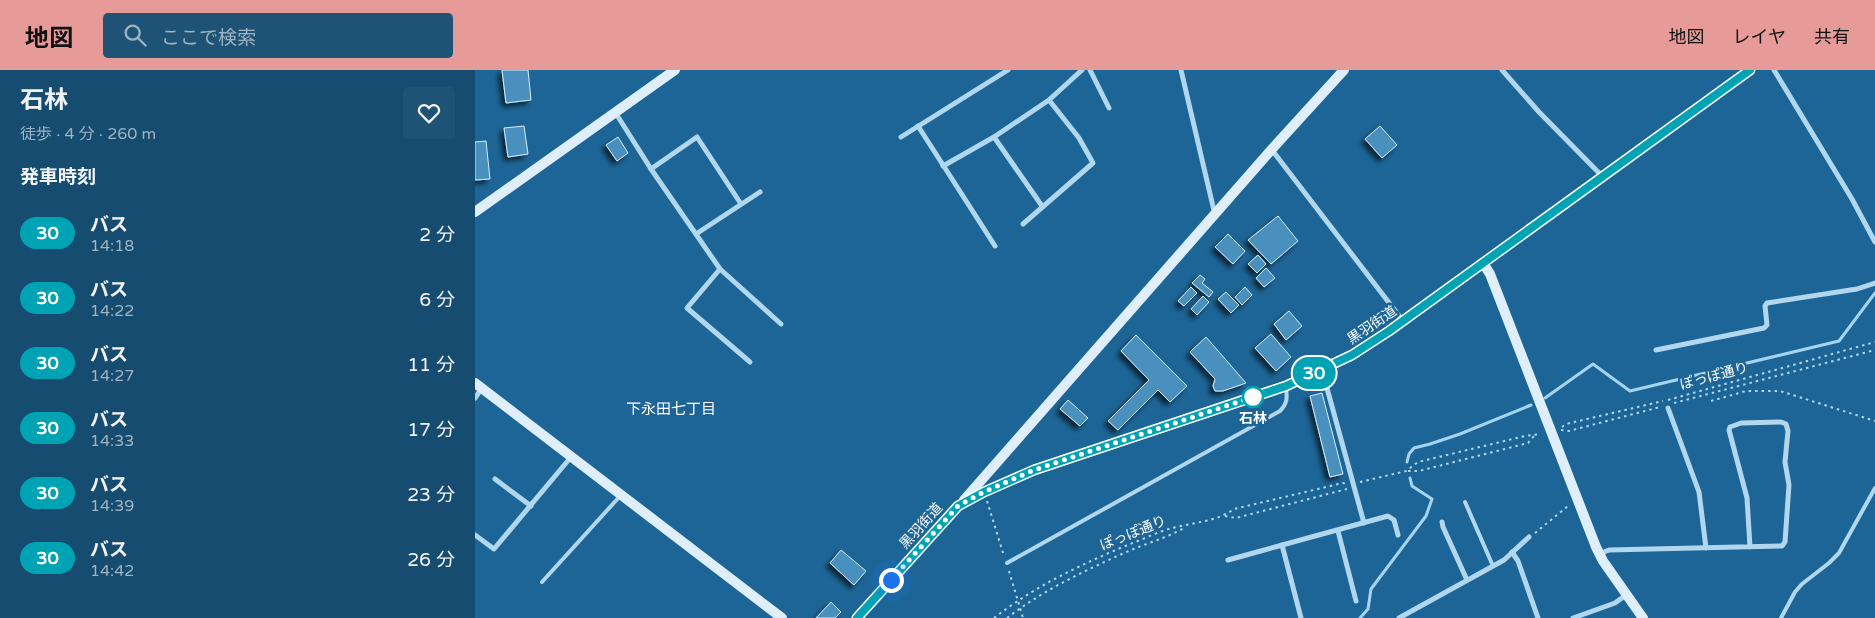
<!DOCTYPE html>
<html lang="ja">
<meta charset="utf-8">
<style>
:root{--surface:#164c70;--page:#1f5375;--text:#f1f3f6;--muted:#9eb4c3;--accent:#e69b98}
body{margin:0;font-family:"Varela Round","Noto Sans JP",sans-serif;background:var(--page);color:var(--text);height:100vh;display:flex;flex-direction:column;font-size:19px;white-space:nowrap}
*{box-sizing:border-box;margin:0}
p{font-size:16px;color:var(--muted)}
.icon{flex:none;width:28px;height:28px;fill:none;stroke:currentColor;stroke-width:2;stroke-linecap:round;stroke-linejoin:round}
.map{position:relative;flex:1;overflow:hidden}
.details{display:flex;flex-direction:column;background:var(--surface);width:475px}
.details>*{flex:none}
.badge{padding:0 10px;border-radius:16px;font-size:18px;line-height:32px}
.you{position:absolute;width:25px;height:25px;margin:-12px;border:4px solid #fff;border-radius:50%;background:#1a73e8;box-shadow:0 0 0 8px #1a73e833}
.map>.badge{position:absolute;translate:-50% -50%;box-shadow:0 0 0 2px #fff}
h2{padding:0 20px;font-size:19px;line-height:45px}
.round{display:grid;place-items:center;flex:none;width:52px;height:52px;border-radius:5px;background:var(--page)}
.summary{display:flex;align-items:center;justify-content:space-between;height:85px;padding:0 20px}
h1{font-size:24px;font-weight:700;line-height:38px}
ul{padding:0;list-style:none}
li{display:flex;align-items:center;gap:15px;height:65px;padding:0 20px}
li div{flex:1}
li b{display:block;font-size:19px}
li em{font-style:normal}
li .badge{min-width:55px;font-weight:700;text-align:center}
header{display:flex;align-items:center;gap:30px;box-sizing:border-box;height:70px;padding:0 25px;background:var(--accent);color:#111}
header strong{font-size:24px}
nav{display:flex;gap:28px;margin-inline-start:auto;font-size:18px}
.search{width:350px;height:45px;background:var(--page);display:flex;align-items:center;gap:12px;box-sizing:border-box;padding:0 18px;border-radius:5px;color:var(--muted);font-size:19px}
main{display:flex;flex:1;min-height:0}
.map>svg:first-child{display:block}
</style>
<header>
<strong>地図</strong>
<div class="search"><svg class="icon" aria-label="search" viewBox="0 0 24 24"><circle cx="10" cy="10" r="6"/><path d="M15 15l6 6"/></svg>ここで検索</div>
<nav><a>地図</a><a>レイヤ</a><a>共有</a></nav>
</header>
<main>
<section class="details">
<div class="summary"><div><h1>石林</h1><p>徒歩 · 4 分 · 260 m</p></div><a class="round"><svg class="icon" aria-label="heart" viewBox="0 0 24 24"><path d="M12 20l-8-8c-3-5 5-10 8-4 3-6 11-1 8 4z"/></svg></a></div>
<h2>発車時刻</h2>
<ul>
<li><span class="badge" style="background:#00a3b4;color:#fff">30</span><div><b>バス</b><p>14:18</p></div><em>2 分</em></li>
<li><span class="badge" style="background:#00a3b4;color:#fff">30</span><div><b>バス</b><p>14:22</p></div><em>6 分</em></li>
<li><span class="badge" style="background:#00a3b4;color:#fff">30</span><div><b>バス</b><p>14:27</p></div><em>11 分</em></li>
<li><span class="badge" style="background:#00a3b4;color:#fff">30</span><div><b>バス</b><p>14:33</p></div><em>17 分</em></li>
<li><span class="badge" style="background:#00a3b4;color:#fff">30</span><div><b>バス</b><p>14:39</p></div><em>23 分</em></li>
<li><span class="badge" style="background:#00a3b4;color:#fff">30</span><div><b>バス</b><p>14:42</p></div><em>26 分</em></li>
</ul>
</section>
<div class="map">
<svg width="1400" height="548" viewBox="0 0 1400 548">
<defs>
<filter id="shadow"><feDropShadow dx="-4" dy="4" stdDeviation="2.5" flood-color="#0009"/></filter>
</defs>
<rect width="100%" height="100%" fill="#1d6596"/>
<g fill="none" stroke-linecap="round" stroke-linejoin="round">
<!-- stream -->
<g stroke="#a4d4f1" stroke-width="3">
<polyline points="1070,328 1118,294 1155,321 1364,271 1400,223"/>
<polyline points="932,392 934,384 939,378 955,374 985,364 1056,335"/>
<polyline points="885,548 893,539 896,519 951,446 957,429 937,416 935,408"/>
</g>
</g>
<!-- building -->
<g fill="#4a90be" stroke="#d7edfb" filter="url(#shadow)">
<polygon points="27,0 53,0 56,30 31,33"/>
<polygon points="49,56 53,84 33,87 29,58"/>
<polygon points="905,56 922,75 907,88 890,69"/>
<polygon points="143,67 153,83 142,91 131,75"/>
<polygon points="11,71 15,109 0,110 0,72"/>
<polygon points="803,146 823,171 796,194 773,170"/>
<polygon points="753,164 770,181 758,194 740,177"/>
<polygon points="783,185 791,194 782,203 773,194"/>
<polygon points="791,198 800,208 789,217 781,208"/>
<polygon points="725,205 730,209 727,213 738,222 734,227 717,213"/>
<polygon points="716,217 722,223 709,236 703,231"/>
<polygon points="770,217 777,225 767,235 760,227"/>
<polygon points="751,222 764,235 756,243 743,229"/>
<polygon points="728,226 734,232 722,245 716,239"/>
<polygon points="814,241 827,256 811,270 799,254"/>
<polygon points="796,264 816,287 801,301 780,278"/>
<polygon points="661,265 712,316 695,332 683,320 643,360 633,351 674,310 646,281"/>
<polygon points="731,267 771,313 748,321 740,321 738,316 740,309 715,282"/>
<polygon points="847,323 868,404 855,407 835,326"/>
<polygon points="593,330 613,348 605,356 585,339"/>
<polygon points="366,480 391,501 379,515 355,493"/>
<polygon points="356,532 366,542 360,548 341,548"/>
</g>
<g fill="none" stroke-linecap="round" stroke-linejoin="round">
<!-- path -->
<g stroke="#b1d7ef" stroke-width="2" stroke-dasharray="2.5 4" stroke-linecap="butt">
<polyline points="1193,330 1400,272"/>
<polyline points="1236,331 1271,321 1305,321 1400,351"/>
<polyline points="1199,333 1400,280"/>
<polyline points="1087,357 1091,354 1188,331"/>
<polyline points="1086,360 1094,361 1185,337"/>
<polyline points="933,401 944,401 1053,373 1059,366"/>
<polyline points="885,412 931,401 943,392 1050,366 1066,364"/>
<polyline points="512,431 529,486"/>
<polyline points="750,446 761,448 872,419"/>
<polyline points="1060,463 1093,436"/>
<polyline points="534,501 548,548"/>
<path d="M519,548C560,516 607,494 655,474C669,469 684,461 698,458C719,452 741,452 759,439L868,413L871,414"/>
<path d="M532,548C567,521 607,502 647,484C668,474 690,469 711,457"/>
</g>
<!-- lane -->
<g stroke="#b1d7ef" stroke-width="4">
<polyline points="990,432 1018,496"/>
<path d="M532,493L805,341C813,333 812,327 811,317"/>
<polyline points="67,512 146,425"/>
<polyline points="1306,548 1320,522 1327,514 1354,493 1364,483 1400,418"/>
</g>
<!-- street -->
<g stroke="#b1d7ef" stroke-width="5">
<polyline points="615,0 634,38"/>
<polyline points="706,0 740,145"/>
<polyline points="1027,0 1064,42 1128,107"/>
<polyline points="1299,0 1377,129 1400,172"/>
<polyline points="140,42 176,99 245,199 306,254"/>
<polyline points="443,56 520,176"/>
<polyline points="426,67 533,0"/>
<polyline points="797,80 928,251"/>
<polyline points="468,96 519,67"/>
<polyline points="176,99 222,67 266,134"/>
<polyline points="567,136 519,67 574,30 607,0"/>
<polyline points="548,154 618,93 604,68 574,30"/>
<polyline points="221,164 285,122"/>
<polyline points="245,199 212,238 275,292"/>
<polyline points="1181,280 1289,258 1292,255 1290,236 1292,233 1382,219 1400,213"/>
<polyline points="847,300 889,453"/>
<polyline points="0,328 7,318"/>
<polyline points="1193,338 1224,422 1231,478"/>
<polyline points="20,409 56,436"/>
<polyline points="967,452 968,457 992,510"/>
<polyline points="863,461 881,531"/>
<polyline points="0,465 19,479 96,387"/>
<polyline points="807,475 826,548"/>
<polyline points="1037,482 1043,491 1063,548"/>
<polyline points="1124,484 1134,480 1307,476 1310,472 1314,415 1310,392 1313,361 1311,354 1306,352 1266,353 1255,357 1254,360 1272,428 1275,477"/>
<polyline points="753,490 913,446 919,450 923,465"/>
<polyline points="924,548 1029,490 1054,467"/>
<polyline points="1098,548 1140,533 1151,525"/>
</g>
<!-- secondary -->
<g stroke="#deeffb" stroke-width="10">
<polyline points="0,142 200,0"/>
<polyline points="1008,193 1015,204 1121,477 1128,491 1168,548"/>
<polyline points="0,313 307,548"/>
<polyline points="489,430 797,79 869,0"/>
<polyline points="382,548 483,436 509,422 559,400 811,316 877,285 914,261 1275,0"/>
</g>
</g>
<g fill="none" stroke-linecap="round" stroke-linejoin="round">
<defs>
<polyline id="line" points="382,548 483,436 509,422 559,400 811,316 877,285 914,261 1275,0"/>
</defs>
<!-- line casing -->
<use href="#line" stroke="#fff" stroke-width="11"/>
<!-- line -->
<use href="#line" stroke="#00a3b4" stroke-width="8"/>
<!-- walk -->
<polyline stroke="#fff" stroke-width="5" stroke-dasharray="0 9" points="416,510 483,436 509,422 559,400 778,327"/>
</g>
<!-- markers -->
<circle fill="#fff" stroke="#00a3b4" stroke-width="2.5" cx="778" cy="327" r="10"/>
<g text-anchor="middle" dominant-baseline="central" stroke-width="5" stroke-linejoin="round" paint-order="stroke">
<!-- street labels -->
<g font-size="14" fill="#fff" stroke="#1d6596">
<text transform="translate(897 255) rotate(-34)">黒羽街道</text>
<text transform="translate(1239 306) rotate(-15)">ぽっぽ通り</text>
<text transform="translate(446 456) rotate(-48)">黒羽街道</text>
<text transform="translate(658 463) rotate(-22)">ぽっぽ通り</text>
</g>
<!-- stop labels -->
<g font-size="14" font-weight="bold" fill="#fff" stroke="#1d6596">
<text x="778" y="348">石林</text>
</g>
<!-- neighbourhood labels -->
<g font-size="15" fill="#fff" stroke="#1d6596">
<text x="196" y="339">下永田七丁目</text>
</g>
</g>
</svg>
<div class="you" style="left:416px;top:510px"></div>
<b class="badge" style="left:839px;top:303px;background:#00a3b4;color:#fff">30</b>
</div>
</main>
